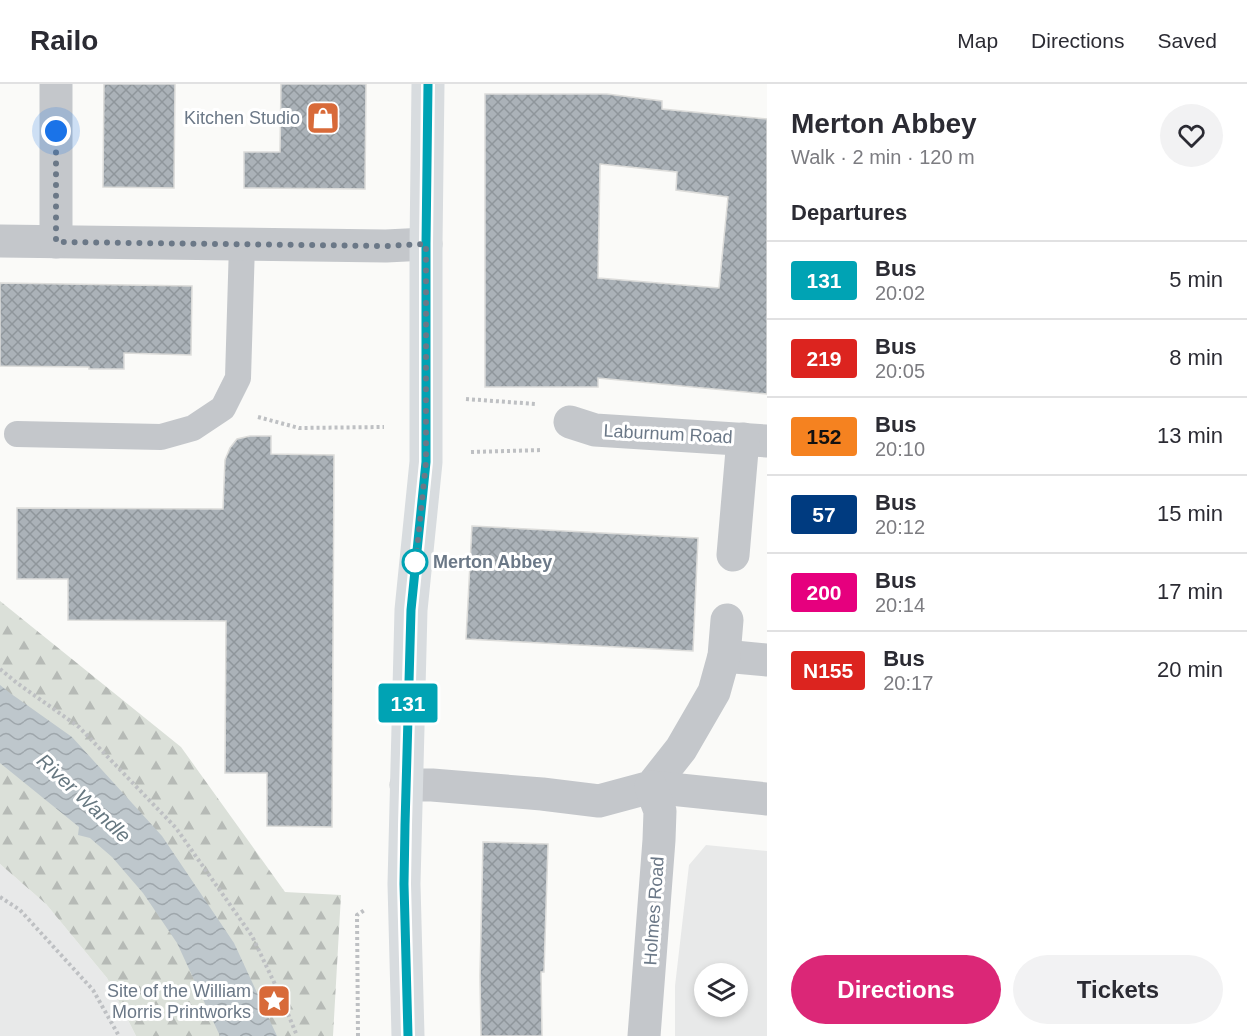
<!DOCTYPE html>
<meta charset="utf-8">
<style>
:root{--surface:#fff;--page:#f2f2f3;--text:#2b2b33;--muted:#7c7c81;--line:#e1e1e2;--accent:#db2777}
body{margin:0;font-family:Arial,sans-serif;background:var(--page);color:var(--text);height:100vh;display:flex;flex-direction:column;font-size:22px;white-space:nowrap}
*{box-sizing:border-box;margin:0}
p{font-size:20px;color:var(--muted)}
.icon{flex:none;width:33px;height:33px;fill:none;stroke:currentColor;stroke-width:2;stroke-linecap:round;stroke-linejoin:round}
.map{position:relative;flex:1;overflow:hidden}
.side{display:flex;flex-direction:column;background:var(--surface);width:480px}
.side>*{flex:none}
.badge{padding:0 12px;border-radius:4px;font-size:21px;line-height:39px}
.tools{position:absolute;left:694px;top:879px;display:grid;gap:12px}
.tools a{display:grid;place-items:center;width:54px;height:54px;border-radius:50%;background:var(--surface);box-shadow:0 3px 9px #0003;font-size:30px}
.you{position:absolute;width:30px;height:30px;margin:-15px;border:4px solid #fff;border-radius:50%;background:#1a73e8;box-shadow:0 0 0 9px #1a73e833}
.map>.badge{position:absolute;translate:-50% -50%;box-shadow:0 0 0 3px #fff}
h2{padding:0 24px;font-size:22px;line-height:54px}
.round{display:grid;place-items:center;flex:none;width:63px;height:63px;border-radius:32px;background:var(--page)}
.summary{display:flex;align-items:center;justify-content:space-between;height:102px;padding:0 24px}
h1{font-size:28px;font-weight:600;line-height:45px}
.button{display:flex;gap:12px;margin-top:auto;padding:12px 24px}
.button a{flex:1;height:69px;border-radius:36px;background:var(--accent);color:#fff;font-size:24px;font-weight:600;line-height:69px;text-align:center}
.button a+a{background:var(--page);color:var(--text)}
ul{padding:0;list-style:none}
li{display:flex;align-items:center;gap:18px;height:78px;padding:0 24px;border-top:2px solid var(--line)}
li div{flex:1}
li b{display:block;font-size:22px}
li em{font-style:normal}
li .badge{min-width:66px;font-weight:700;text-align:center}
header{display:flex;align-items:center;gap:36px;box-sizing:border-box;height:84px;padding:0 30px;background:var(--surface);border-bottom:2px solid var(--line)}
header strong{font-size:28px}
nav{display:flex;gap:33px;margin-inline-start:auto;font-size:21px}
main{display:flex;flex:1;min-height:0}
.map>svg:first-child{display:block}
</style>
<header>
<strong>Railo</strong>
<nav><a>Map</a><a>Directions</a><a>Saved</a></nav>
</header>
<main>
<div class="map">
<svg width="767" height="952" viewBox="0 0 767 952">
<defs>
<pattern id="forest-firs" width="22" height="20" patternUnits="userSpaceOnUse" patternTransform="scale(1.5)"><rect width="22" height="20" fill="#dbe0d9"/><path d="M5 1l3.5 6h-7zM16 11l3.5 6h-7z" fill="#b6bab6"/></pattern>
<pattern id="water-waves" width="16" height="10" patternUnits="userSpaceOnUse" patternTransform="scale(1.5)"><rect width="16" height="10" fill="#bec7cc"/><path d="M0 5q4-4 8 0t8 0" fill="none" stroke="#9ea6ab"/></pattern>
<pattern id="building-cross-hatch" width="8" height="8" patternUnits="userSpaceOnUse" patternTransform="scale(1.5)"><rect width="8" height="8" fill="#abb2b8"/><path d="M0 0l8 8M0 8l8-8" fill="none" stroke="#8f969b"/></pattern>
</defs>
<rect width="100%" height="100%" fill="#fafaf8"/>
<!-- built -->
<g fill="#e8e9e9" fill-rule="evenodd">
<path d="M706,761L767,767V952H675V902L689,781ZM705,890H738V922H705Z"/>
<polygon points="0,780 46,820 107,894 136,952 0,952"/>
</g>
<!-- forest -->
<polygon fill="url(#forest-firs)" points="0,517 181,663 285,808 341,811 333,952 136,952 107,894 46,820 0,780"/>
<!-- water -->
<polygon fill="url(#water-waves)" points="0,601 10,609 72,653 162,752 234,859 277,952 220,952 177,859 143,809 112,773 90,754 78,751 79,743 0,679"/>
<!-- building -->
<g fill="url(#building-cross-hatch)" stroke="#dcdcda" stroke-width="1.5" fill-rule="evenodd">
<polygon points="104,0 175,0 174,104 103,103"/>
<polygon points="281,0 366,0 365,105 244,104 244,68 280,68"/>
<path d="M485,10H607L662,17V25L767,35V310L598,294V303H485ZM600,80L677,88L676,106L728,113L719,204L598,194Z"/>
<polygon points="0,199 192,202 191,271 124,269 124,285 89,285 89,283 0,282"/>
<polygon points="250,352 271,352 271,370 334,371 332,743 267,742 267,689 225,689 226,537 68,536 68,495 17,495 17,424 223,425 225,376 230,364 237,355"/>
<polygon points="472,442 698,454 693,567 466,555"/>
<polygon points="483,758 548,760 544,888 541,888 542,952 481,952 480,892"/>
</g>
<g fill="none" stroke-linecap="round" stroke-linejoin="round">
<!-- path -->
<g stroke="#bec0c3" stroke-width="4" stroke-dasharray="3 3" stroke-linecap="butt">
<polyline points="466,315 536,320"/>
<polyline points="258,333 299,344 384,343"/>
<polyline points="471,368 542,366"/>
<polyline points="0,585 17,599 79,643 176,744 252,852 282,915 297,952"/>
<polyline points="0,813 20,826 93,906 119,952"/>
<polyline points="358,952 357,831 366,825"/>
</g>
<!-- lane -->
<polyline stroke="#c4c7cb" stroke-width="26" points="17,350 161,353 193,344 223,324 238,294 242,160"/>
<!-- street -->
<g stroke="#c4c7cb" stroke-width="33">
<polyline points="0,157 386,162 426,160"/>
<polyline points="56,158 56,0"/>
<polyline points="570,338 595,346 767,357"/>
<polyline points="733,471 743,355"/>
<polyline points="724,572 767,576"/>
<polyline points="406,701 432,701 542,710 599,717 651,703 681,665 714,608 724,572 727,536"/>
<polyline points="651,703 767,715"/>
<polyline points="644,952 659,756 660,727 651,703"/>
</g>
<!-- primary -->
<polyline stroke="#d8dcdf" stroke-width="33" points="408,952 404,800 411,526 426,378 426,160 428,0"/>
</g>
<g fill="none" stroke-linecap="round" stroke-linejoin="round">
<defs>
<polyline id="line" points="408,952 404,800 405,741 411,526 426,378 426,160 428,0"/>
</defs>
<!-- line casing -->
<use href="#line" stroke="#fff" stroke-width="14"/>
<!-- line -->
<use href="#line" stroke="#00a3b4" stroke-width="9"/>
<!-- walk -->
<polyline stroke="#6b7887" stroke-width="6" stroke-dasharray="0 10.8" points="56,47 56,158 386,162 426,160 426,378 415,485 415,478"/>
</g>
<!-- icons -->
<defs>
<symbol id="shop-square" viewBox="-11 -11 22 22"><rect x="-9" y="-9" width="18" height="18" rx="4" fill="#d86a39" stroke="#fff"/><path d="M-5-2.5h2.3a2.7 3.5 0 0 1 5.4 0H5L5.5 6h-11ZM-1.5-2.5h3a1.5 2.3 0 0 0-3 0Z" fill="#fff"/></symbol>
<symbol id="sight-square" viewBox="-11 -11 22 22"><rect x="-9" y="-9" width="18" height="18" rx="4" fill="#d86a39" stroke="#fff"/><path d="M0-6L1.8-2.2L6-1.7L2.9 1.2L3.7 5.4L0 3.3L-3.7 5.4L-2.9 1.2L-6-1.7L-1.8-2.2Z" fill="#fff"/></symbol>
</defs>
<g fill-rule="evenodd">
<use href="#shop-square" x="304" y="15" width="38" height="38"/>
<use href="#sight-square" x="255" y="898" width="38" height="38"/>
</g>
<!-- markers -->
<circle fill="#fff" stroke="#00a3b4" stroke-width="3" cx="415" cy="478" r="12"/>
<g text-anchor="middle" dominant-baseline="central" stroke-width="6" stroke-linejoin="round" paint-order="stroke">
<!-- poi labels -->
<g font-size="18" fill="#6b7887" stroke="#fff" text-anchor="end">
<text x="300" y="34">Kitchen Studio</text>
<text x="251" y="907">Site of the William<tspan x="251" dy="21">Morris Printworks</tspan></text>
</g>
<!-- street labels -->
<g font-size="18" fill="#6b7887" stroke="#fff">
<text transform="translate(668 350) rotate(3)">Laburnum Road</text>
<text transform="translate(654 827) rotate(-86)">Holmes Road</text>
</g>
<!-- stop labels -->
<g font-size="18" font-weight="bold" fill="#6b7887" stroke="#fff" text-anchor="start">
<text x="433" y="478">Merton Abbey</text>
</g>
<!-- water labels -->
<g font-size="20" font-style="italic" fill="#677881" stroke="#fff">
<text transform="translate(84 714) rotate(43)">River Wandle</text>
</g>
</g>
</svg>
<div class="tools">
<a><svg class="icon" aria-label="layers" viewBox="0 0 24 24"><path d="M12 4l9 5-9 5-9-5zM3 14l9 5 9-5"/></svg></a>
</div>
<div class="you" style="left:56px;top:47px"></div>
<b class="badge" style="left:408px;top:619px;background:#00a3b4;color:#fff">131</b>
</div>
<section class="side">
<div class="summary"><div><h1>Merton Abbey</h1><p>Walk · 2 min · 120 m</p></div><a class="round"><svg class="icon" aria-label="heart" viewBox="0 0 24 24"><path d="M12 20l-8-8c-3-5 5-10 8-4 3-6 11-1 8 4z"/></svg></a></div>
<h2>Departures</h2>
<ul>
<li><span class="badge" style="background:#00a3b4;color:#fff">131</span><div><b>Bus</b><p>20:02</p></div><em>5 min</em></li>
<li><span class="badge" style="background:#dc241f;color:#fff">219</span><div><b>Bus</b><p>20:05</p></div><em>8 min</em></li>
<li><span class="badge" style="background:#f58220;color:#111">152</span><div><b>Bus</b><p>20:10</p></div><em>13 min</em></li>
<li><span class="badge" style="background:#003b80;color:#fff">57</span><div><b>Bus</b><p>20:12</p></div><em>15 min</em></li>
<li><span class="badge" style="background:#e6007e;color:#fff">200</span><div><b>Bus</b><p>20:14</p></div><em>17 min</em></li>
<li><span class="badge" style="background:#dc241f;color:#fff">N155</span><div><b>Bus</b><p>20:17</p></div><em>20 min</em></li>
</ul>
<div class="button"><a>Directions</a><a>Tickets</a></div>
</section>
</main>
